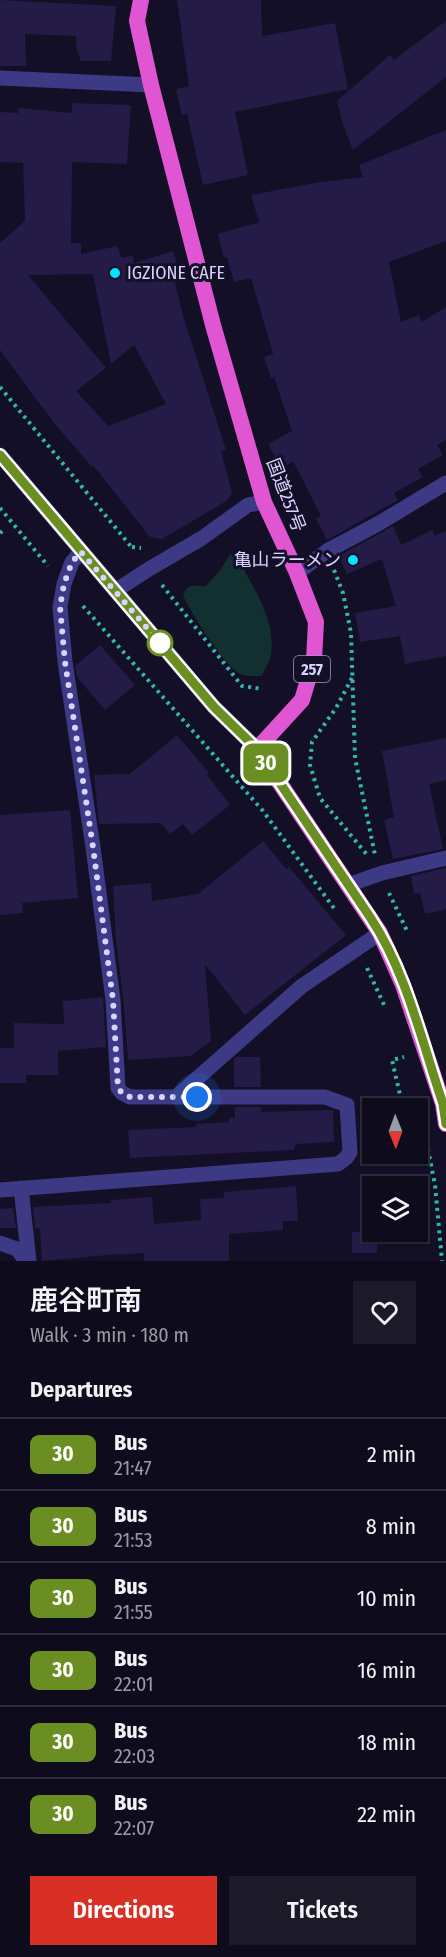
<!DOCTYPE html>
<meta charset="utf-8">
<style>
:root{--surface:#0e0b1c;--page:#1c1929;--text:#f1f3f6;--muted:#9b9ba3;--line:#2e2b3b;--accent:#d93025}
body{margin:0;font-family:"Fira Sans Condensed","Noto Sans JP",sans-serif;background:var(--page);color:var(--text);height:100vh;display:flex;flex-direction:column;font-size:22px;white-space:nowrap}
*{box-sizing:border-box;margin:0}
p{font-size:20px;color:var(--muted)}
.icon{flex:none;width:33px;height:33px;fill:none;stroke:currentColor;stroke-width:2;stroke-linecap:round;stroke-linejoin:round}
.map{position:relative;height:1261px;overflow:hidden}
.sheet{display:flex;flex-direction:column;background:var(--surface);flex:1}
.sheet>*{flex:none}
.badge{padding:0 12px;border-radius:9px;font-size:21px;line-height:39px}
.needle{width:39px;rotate:179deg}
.buttons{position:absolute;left:362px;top:1098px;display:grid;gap:12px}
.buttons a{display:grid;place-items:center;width:66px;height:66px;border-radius:0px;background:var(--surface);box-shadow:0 2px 4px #0004,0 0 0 2px var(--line);font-size:30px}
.you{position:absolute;width:30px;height:30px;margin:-15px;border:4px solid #fff;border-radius:50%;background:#1a73e8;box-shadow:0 0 0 9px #1a73e833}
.map>.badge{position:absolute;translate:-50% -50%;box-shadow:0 0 0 3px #fff}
h2{padding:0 30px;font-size:22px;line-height:54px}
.round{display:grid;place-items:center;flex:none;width:63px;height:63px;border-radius:0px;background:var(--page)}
.overview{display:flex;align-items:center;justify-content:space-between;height:102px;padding:0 30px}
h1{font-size:28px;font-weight:600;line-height:45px}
.button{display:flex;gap:12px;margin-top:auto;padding:12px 30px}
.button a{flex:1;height:69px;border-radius:0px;background:var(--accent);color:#fff;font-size:24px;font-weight:600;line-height:69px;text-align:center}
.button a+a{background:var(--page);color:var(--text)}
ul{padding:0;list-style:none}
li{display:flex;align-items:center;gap:18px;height:72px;padding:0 30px;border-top:2px solid var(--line)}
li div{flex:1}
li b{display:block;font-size:22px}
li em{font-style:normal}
li .badge{min-width:66px;font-weight:700;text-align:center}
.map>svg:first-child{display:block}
</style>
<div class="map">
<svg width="446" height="1261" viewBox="0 0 446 1261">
<rect width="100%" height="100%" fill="#130f26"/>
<!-- green -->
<path fill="#12302f" d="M230,554L236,556C252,585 276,619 271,654C270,661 265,669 262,676C254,676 245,677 238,673C222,661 191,614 183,595C190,581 193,587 206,586L221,569Z"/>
<!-- building -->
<g fill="#241b47" fill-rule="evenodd">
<polygon points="0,0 116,6 111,61 80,61 79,54 77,52 76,36 25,34 26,66 0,66"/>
<polygon points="177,0 261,0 262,36 335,23 348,89 235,112 248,175 203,185 187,114 182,115 176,89 189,86"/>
<polygon points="446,21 446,77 353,150 343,125 337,101 390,55 394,60"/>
<path d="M72,103L131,105L127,164L72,162L71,243H81V254L117,246L122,258L133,255L134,263L173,251L182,280L175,283L184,319L226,450L221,451L232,493L228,500L162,539L150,537L93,465L92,467L54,423L0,350V243L25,221L23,163L0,162V112L18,113L19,108L72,113ZM93,274L111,364L134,345L166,404L108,426L76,391L106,368L28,275Z"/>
<polygon points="446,130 446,241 389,262 401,322 419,315 422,322 446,307 446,440 437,445 443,455 418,469 423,477 394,493 398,500 327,540 316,519 321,516 293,461 281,468 268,444 292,431 274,377 271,378 264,357 273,354 251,278 234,282 227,257 224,258 218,234 259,222 251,195 315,183 363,177 359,165"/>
<polygon points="393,526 401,545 432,530 435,536 446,531 446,656 405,664 400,636 360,642 355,613 396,606 382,559 347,574 339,556"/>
<polygon points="100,645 135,685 105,710 77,677 75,666"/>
<polygon points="177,735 209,773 207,775 230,805 192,835 183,824 170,834 161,823 99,824 94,775 130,774"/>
<polygon points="446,738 446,780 429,784 443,849 393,859 384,820 394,817 382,751"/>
<polygon points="70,810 78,898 22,903 23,913 0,915 0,815"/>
<polygon points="263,841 286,869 289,867 346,935 245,1015 205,964 211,1041 191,1056 128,1060 123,995 116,940 113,886 151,883 152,901 198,894"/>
<polygon points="446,868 446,909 425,914 420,893 414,894 411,876"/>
<polygon points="103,997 106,1047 58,1051 58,1075 26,1075 26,1083 0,1083 0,1048 14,1048 14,1023 64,1024 63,1001"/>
<polygon points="236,1057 260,1057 261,1087 234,1087 234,1059"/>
<polygon points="235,1107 261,1107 261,1112 333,1110 334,1142 296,1144 294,1150 130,1158 128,1130 196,1127 196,1124 229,1122 229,1118 235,1118"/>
<polygon points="296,1186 298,1221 283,1221 283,1230 229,1234 229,1261 144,1261 144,1253 119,1255 119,1254 42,1261 40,1228 35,1228 33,1207 111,1203 111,1200 152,1197 154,1224 201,1220 200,1199 224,1198 224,1192"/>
<polygon points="13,1208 16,1228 0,1228 0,1209"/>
<rect x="352" y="1232" width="25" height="21"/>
</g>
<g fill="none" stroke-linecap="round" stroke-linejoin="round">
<!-- path -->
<g stroke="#2fb8b0" stroke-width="4" stroke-dasharray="3 4.5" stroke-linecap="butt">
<polyline points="0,387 133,549"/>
<polyline points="0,508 48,566"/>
<polyline points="0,533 2,531"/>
<polyline points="132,547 141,548"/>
<polyline points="334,570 343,593 351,633 355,758 375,855"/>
<polyline points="162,585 242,686 263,689"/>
<polyline points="83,606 263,811 336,911"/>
<polyline points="352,678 336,708 312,742 310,765 320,798 368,856"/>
<polyline points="389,893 408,933"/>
<polyline points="367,968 385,1007"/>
<polyline points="403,1108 392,1060 404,1057"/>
<polyline points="425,1134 435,1185 442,1261"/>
<polyline points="367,1163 420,1161"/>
</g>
<!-- service -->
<polyline stroke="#3d3a85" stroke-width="15" points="348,885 382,873 446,858"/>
<!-- minor -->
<g stroke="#3d3a85" stroke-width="15">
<polyline points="0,78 151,85"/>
<polyline points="297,573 327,551 376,525 446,483"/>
<polyline points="115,591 149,569 202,538 248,505 264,502"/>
<polyline points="176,1097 302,986 380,933"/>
<polyline points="21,1188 29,1261"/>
<polyline points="0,1190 338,1164 346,1158 350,1152 347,1105 325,1097 130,1097 122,1093 118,1088 113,1000 93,847 65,662 60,607 64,584 72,562 81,552"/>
<polyline points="0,1243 17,1249 26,1261"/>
</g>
<!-- tertiary -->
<polyline stroke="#3d3a85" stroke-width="15" points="0,455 214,707 257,749"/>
<!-- trunk -->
<polyline stroke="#e055d1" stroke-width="16" points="141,0 137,21 151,85 213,325 264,502 297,573 316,622 314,660 302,700 257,749 380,933 403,985 443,1104 446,1124"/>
</g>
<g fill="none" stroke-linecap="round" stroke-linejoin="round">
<defs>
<path id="line" d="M0,455L214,707L257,749L370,917C406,971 422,1042 443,1104L446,1124"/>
</defs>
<!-- line casing -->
<use href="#line" stroke="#fff" stroke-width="14"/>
<!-- line -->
<use href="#line" stroke="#6b8e23" stroke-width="9"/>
<!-- walk -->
<polyline stroke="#d9d4ff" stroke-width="6" stroke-dasharray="0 10.8" points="160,643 81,552 72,562 64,584 60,607 65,662 93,847 113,1000 118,1088 122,1093 130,1097 197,1097"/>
</g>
<!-- markers -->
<g fill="#00e5ff" stroke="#130f26" stroke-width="2">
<circle cx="115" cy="273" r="6"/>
<circle cx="353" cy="560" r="6"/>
</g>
<circle fill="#fff" stroke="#6b8e23" stroke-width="3" cx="160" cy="643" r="12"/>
<g text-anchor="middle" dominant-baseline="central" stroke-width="6" stroke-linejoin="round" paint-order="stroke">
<!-- shield labels -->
<rect fill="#130f26" stroke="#9e99be" stroke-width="1.5" x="294" y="656" width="36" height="26" rx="4.5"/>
<g font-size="16" font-weight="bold" fill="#d9d4ff">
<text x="312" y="669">257</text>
</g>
<!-- poi labels -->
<g font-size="18" fill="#d9d4ff" stroke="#130f26" text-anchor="start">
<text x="127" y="273">IGZIONE CAFE</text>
<text x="341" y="560" text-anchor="end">亀山ラーメン</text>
</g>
<!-- street labels -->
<g font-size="18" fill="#d9d4ff" stroke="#130f26">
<text transform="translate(286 495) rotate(69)">国道257号</text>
</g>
</g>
</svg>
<div class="buttons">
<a><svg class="needle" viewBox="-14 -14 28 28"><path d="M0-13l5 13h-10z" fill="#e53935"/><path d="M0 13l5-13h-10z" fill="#9b9ba3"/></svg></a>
<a><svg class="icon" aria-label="layers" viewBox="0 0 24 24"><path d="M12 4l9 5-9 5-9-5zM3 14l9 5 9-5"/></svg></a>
</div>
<div class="you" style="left:197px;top:1097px"></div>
<b class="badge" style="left:266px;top:763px;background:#6b8e23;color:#fff">30</b>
</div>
<section class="sheet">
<div class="overview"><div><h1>鹿谷町南</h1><p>Walk · 3 min · 180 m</p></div><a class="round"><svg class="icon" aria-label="heart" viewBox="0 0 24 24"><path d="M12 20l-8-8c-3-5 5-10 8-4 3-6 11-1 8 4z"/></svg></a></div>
<h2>Departures</h2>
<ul>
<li><span class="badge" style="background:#6b8e23;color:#fff">30</span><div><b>Bus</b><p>21:47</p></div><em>2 min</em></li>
<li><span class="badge" style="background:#6b8e23;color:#fff">30</span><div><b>Bus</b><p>21:53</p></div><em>8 min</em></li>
<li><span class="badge" style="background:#6b8e23;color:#fff">30</span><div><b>Bus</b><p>21:55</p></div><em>10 min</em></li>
<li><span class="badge" style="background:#6b8e23;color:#fff">30</span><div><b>Bus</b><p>22:01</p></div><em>16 min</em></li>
<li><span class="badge" style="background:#6b8e23;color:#fff">30</span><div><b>Bus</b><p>22:03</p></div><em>18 min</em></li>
<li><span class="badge" style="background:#6b8e23;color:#fff">30</span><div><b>Bus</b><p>22:07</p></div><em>22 min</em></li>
</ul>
<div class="button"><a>Directions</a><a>Tickets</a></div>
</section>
